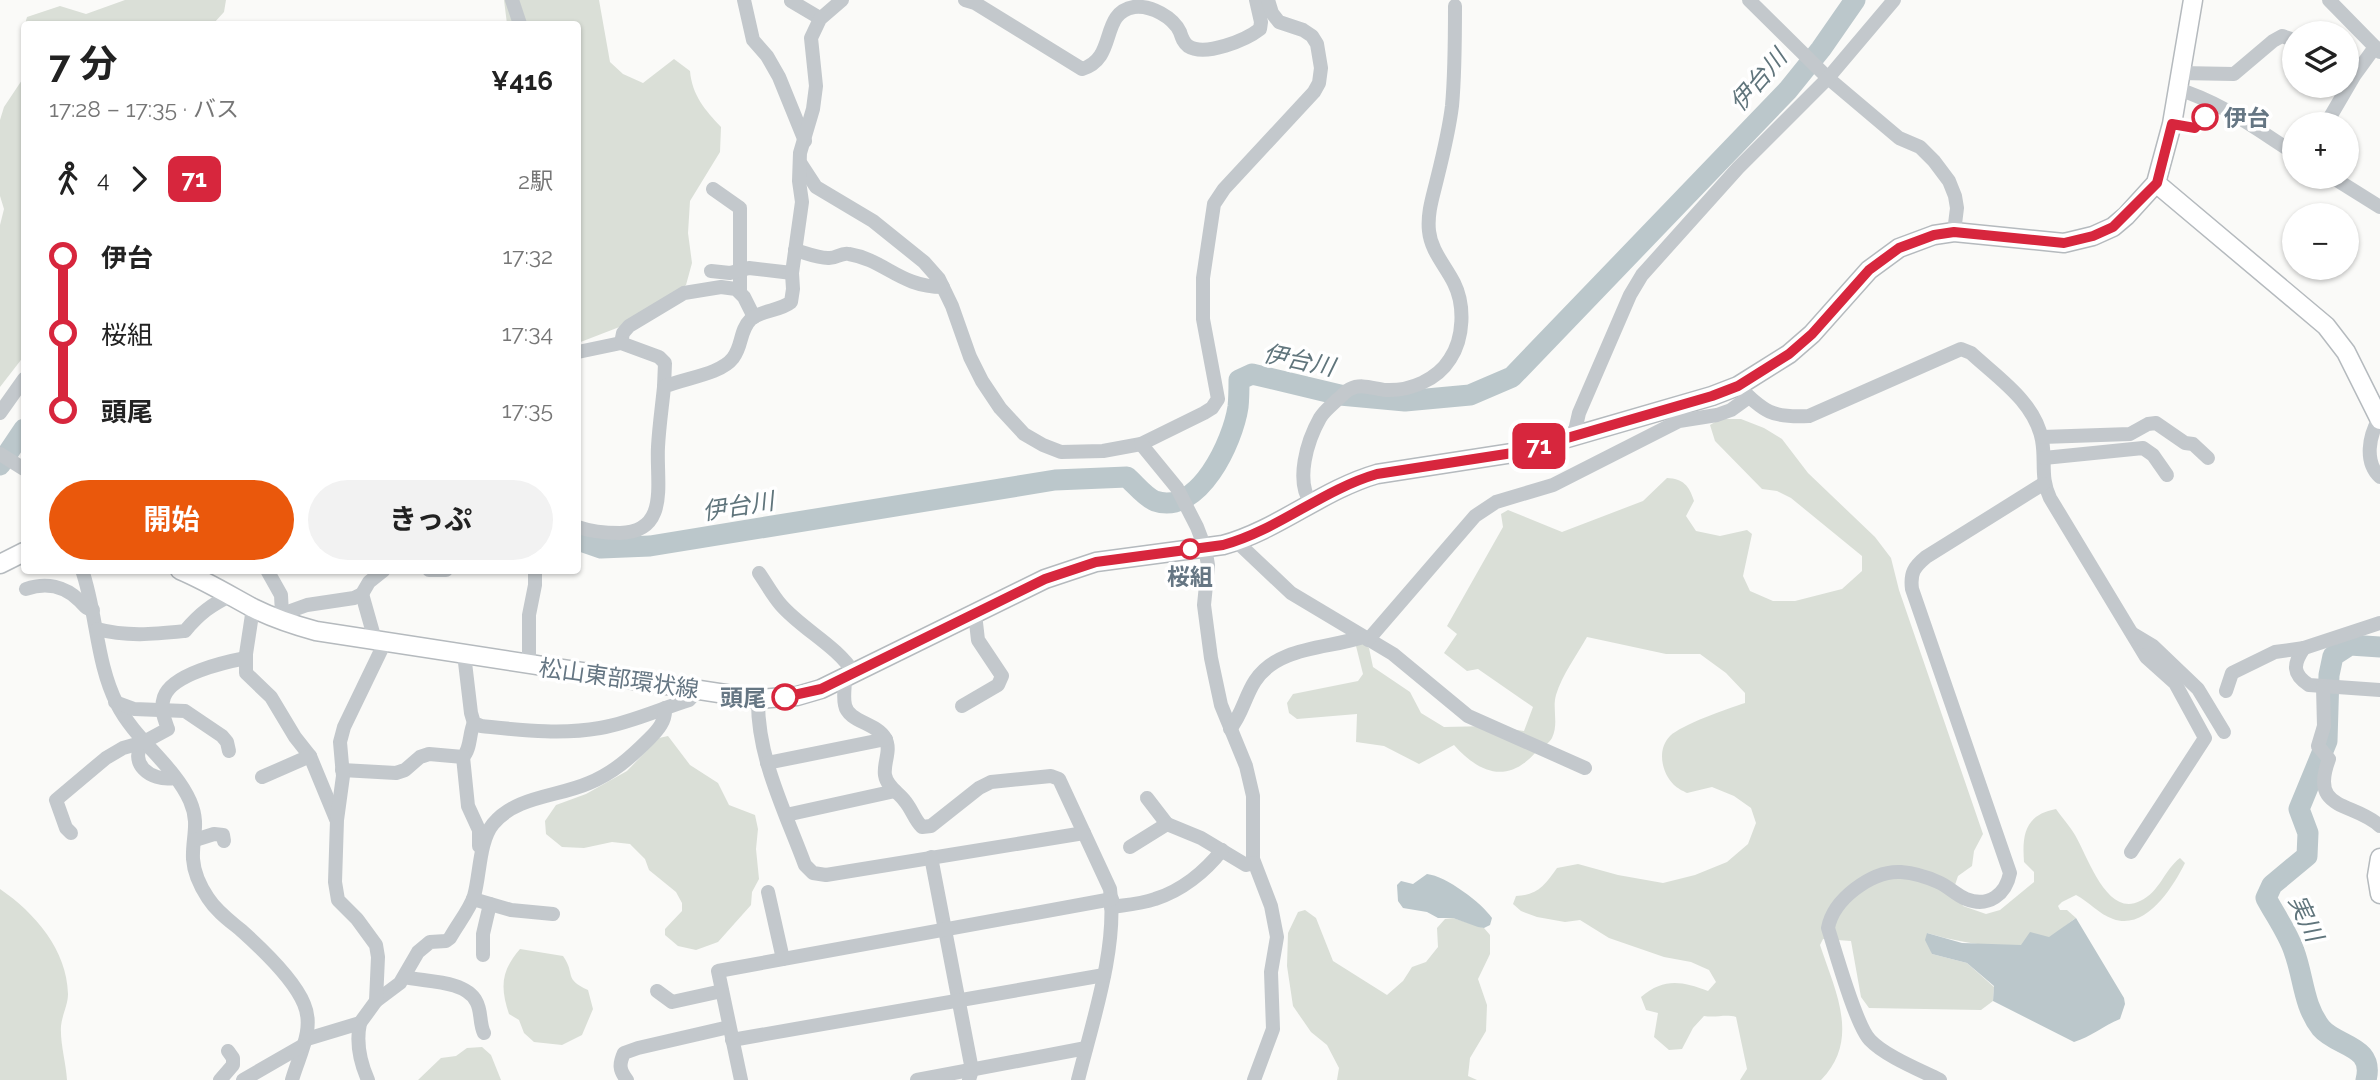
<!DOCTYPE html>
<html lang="ja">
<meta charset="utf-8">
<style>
:root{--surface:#fff;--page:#f2f2f2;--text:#222;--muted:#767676;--accent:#ea580c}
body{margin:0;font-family:Raleway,"Noto Sans JP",sans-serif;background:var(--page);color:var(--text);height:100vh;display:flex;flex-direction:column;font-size:26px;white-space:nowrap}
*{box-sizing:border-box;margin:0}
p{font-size:23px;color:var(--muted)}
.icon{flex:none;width:38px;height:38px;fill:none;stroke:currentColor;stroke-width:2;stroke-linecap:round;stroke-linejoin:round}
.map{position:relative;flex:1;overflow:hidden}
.drawer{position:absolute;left:21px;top:21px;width:560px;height:553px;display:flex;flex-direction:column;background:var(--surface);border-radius:7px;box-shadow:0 2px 5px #0004}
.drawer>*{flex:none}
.badge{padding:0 14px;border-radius:10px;font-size:24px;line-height:46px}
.buttons{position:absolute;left:2282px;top:21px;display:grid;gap:14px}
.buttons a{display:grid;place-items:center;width:77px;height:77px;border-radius:50%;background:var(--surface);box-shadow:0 2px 5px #0004;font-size:35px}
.map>.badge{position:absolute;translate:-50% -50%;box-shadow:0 0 0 4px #fff}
.legs{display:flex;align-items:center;gap:10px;height:77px;padding:0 28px;font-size:23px}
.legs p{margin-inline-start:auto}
.overview{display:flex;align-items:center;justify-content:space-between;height:119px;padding:0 28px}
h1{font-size:38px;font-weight:700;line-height:52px}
.action{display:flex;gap:14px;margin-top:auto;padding:14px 28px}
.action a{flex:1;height:80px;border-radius:42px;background:var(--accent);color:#fff;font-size:28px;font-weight:700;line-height:80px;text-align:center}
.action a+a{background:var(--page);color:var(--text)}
ul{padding:0 28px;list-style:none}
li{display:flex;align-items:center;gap:24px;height:77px;font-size:26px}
li i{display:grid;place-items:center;width:10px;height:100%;margin:0 9px;background:currentColor}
li i::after{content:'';width:18px;height:18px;margin:-9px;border:5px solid;border-radius:50%;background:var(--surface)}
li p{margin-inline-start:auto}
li:first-child i{background:linear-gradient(#0000 50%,currentColor 0)}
li:last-child i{background:linear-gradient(currentColor 50%,#0000 0)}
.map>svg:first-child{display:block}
</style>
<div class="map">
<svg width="2380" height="1080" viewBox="0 0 2380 1080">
<rect width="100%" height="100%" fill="#fafaf8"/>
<!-- green -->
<g fill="#dadfd7">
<polygon points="125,0 226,0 224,12 213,24 25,24 27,17 60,6 86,14"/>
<path d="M504,0H599L610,62L623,74L643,83L674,59L690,71C692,95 705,110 721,127L720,152L690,201L688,233L692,263L686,285L663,303L622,326L578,343V24H507Z"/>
<polygon points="24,77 24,356 0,387 0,225 4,209 0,196 0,120 4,107"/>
<path d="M1720,419H1741L1764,428L1782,439L1808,473L1875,537L1891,558L1899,590L1983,834L1974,851L1972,866L1958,876L1955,885L1963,906L1986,914L2000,910L2034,882V872L2024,862C2022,834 2025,815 2056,809C2062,818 2070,826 2075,835C2088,857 2107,918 2140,901C2160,892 2164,870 2180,858L2185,863C2173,887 2146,931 2113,919C2099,914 2089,902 2076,895L2062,902L2058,906L2060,910H2067L2076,918C2067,924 2059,932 2050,937C2016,954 1961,943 1927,933L1932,954L1967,963L1994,987L1993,1001L1981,1010L1869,1008L1861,997L1851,941L1823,939L1820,945C1835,991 1861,1039 1821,1080H1740L1747,1069L1736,1017C1725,1014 1716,1018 1704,1016L1693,1028L1682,1049L1669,1050L1654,1037L1658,1013L1646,1010L1641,997C1664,978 1681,981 1708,991L1716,982L1709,970L1691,962L1664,957L1609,938L1580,920L1565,922L1537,917L1521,911L1513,904L1516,896C1538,895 1545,885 1557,868L1578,864L1618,875L1663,883L1695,875L1727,862L1748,844L1756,823L1751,808L1734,796L1712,787L1687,793C1683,791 1677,788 1674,785C1661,772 1657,749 1670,736C1681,725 1729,708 1745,703V693L1726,673L1700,654H1666L1587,637C1577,655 1562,675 1556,695C1552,709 1559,723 1552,738C1549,744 1541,747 1536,752C1508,784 1480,774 1454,745L1419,764L1384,746L1356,742L1357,714L1297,719L1289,713L1287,703L1293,694L1358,681L1363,674L1356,646L1362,641L1369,648L1373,667L1410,692L1421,713L1444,727L1489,726L1524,731L1533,707L1478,669L1467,671L1444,653L1457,634L1447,626L1503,527L1501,514L1508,510L1562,532L1643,501L1667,478C1683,479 1689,485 1694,501L1686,516L1696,531L1720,536L1747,530L1752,534L1743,576L1750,591L1773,601H1795L1842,589L1862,571V556L1791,498L1777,491L1762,489L1715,441L1710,425Z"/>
<polygon points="668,736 690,765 718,783 729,805 755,815 758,829 756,849 759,879 752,892 751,905 718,942 696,950 678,946 665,935 665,929 682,911 682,903 676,892 649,870 645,859 630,844 612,842 584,848 562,847 546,834 545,821 556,805 586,794 627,771 659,738"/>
<path d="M0,889C35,913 67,950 68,994C68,1005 62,1015 61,1026C60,1043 66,1063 67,1080H0Z"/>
<polygon points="1305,910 1316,918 1333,961 1387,995 1403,981 1412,967 1426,962 1438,947 1437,928 1445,919 1453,918 1484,928 1490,935 1490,954 1478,979 1487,1005 1486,1031 1470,1058 1468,1076 1477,1080 1337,1080 1339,1068 1327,1045 1311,1032 1293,1006 1287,966 1288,933 1298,912"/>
<path d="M520,949L563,956C576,974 563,979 588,990L593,1009L582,1035L562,1045L534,1042L524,1033L519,1020L509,1014C500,987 501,971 520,949Z"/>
<polygon points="482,1047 491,1055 501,1080 418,1080 441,1058 456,1056 467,1048"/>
</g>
<!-- water -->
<g fill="#bbc7cb">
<path d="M1427,874C1446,876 1482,903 1492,918L1490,925L1484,928L1478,927L1453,918H1438L1427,912L1403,908L1398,901L1397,885L1401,881L1413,884Z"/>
<path d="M2076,918L2124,998L2125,1004L2120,1019C2103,1026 2091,1037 2074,1042L1993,1001L1994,986L1967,963L1932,954L1925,940L1927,933L1962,943L2021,945L2030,932L2049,937Z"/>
</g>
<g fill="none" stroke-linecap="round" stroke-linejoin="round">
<!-- river -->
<g stroke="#bbc7cb" stroke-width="21">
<polyline points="0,465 24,429"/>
<path d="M578,540L601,548L650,546L1055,480L1127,477C1135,484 1145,497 1155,501C1199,516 1233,441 1238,407C1239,398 1239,388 1239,380L1252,374L1340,395L1405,401L1470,395L1512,377L1788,90L1821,49L1855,0"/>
<path d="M2366,1080C2375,1045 2337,1047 2321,1028C2303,1005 2304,978 2294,951C2288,933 2275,915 2266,898L2272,885L2307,856L2308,833L2299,809L2327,741L2329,675L2333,656L2350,645L2380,647"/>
</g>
<defs>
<g id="major">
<polyline points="2156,183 2326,326 2346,352 2380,420"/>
<polyline points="0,564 24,552"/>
<path d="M180,570C206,581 229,595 253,608C273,618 294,625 316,631L758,699L797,696L821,689L1045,579L1096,562L1223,545C1278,530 1322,490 1377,474L1519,452L1712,396L1738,386L1789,354L1812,334L1869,270L1899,248L1934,235L1954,232L2064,243L2093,236L2113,227L2126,216L2156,183L2172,124L2193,0"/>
<polyline points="2380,858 2377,876 2380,894"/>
</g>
</defs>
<!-- major casing -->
<use href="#major" stroke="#b5babe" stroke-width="21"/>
<!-- minor -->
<g stroke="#c3c8cc" stroke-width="14">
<polyline points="512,0 520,24"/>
<polyline points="744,0 753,40 767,56 779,77 805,141"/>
<path d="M965,0L975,3L1082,69C1118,58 1099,13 1134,7C1151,5 1173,17 1180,32C1182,38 1183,42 1188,46C1205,57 1246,40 1260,29L1261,22L1256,0"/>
<polyline points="1749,0 1828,78 1899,138 1920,147 1934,161 1949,181 1955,196 1957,208 1954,232"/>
<polyline points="2329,0 2380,52"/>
<polyline points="791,1 818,17"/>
<polyline points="2180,73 2234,74 2273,41 2282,36 2294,40"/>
<path d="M2177,89C2221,102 2256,129 2294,153"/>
<polyline points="2326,124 2354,76 2375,47"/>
<polyline points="801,164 816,187 873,221 924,262 939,279 952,306 970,357 982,381 1000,408 1024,434 1043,445 1061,452 1103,451 1141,444 1204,413 1212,408 1218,399 1203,319 1203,278 1214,204 1224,189 1314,92 1319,83 1321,68 1317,44 1312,36 1303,30 1279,22 1272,13 1268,0"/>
<polyline points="2332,177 2380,207"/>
<polyline points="713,189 740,208 740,292"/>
<path d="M795,250C806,253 817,258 828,258C836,259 841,252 849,254C885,260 900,287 943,287"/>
<polyline points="711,271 730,273 749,268 792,273"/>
<polyline points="621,343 623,333 629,326 684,293 721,287 736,289 744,297 754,317"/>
<polyline points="578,352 621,343 659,357 665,363 664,387"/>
<path d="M1738,386C1765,412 1771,418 1809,416L1961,349L1971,353C1998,378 2035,402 2042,440C2046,462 2040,477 2050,498L2146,657L2175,683L2205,738L2131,852"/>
<polyline points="0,413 24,379"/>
<path d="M2379,419C2369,436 2364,462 2380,477"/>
<polyline points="1574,435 1579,413 1630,295 1642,275 1738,168 1828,78 1894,0"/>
<polyline points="2042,437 2130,434 2148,424 2156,423 2185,443 2193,444 2208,458"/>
<polyline points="1141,444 1177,488 1197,527 1205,548 1208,565 1204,605 1211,658 1221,705 1246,766 1253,796 1253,859 1271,906 1277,937 1271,972 1273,1029 1254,1080"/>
<polyline points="0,454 24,469"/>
<polyline points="2044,458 2143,448 2153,455 2167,475"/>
<path d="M1311,503C1295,481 1307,441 1320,418C1324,411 1332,405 1338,399C1342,396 1346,391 1350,389C1362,383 1374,389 1386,390C1410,391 1437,380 1450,359C1464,338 1465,305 1454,283C1445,265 1431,251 1429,231C1427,213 1433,196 1437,179C1443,155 1449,130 1452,106C1455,73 1455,39 1455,6"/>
<path d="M578,527C592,532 605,533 620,533C670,532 656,482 658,447C659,427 662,407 664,387C683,378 720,375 733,358C743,345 739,331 751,319C762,310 780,311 791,302L793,289L792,273L802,202L799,181L800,153L813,109L816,86L811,38L820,19L842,0"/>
<polyline points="1237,542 1291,593 1393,654 1468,716 1585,768"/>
<path d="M82,570C97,613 96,663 117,704C135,740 174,765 190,801C200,824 192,837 193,859C194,873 200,886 208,898C217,912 230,921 242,931C262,949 294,979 304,1004C315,1029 299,1055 292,1080"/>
<polyline points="267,570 281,595 282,614"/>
<polyline points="429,570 446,570"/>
<path d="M759,573C766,583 773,596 781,605C803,630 836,645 854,673"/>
<path d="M26,589C46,582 65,586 80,601C85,606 86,609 93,610"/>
<polyline points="362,594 375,640"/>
<polyline points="253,608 246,654 246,673 271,697 295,737 310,756 336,819"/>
<polyline points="280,619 282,614 307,605 354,598 362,594 369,582 384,570"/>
<path d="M2380,623L2304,648C2293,664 2292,674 2309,685L2380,690"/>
<path d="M97,629C127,637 155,634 185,631C199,614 212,604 232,595"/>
<polyline points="2133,634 2153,646 2198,689 2224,732"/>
<polyline points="1368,640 1475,516 1496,502 1553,485 1679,421 1717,415 1731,410 1749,397"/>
<path d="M464,654L471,713L474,723L481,726C521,730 560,735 600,728C630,723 660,709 689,700L699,689"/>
<polyline points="529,665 529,615 535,585 535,570"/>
<path d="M845,678C845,687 843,697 845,705C848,722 877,723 885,738C892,750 883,763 885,775C887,787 898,792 904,800C912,809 914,819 922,827L931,826L979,788L991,782L1051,776L1059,779L1110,889C1118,947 1092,1023 1078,1080"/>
<path d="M2323,687L2324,726L2318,746L2329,759C2309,812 2353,801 2380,826"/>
<polyline points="2226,691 2232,673 2275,652 2304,648"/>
<path d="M758,699C757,757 785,811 805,865L813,873L826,875L1084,833"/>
<polyline points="115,702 134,709 185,711 222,736 227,742 229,751"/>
<polyline points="962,706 998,685 1002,676 978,640 975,614"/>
<path d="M1230,729C1242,715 1245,696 1255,681C1278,646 1327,649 1363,637"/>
<path d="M144,742C127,762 150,782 174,778"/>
<path d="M463,757C471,749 469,733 474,723"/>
<polyline points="767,763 886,739"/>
<polyline points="342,770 396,773 405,770 420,757 429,754 463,757 468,806 479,830 479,846"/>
<polyline points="262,777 310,756"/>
<polyline points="1147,798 1167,824"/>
<polyline points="786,815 895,791"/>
<path d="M71,833L66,828L56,800L106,758L123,748L144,742L168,729C164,718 160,709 164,697C172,674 225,662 246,658"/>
<polyline points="195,840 214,834 223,835 224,841"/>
<polyline points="1130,847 1167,824 1201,838 1246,865 1254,863"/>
<polyline points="931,857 972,1070 969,1080"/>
<polyline points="768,892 783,959"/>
<polyline points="473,899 511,910 553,914"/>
<path d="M1111,907C1125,905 1141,904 1155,899C1181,891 1205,872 1222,850"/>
<polyline points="483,955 483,934 490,904"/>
<path d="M404,977C425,982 465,980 476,1001C482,1011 479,1023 484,1033"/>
<polyline points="657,991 672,1002 722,991"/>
<path d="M376,1001L400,983L418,952L430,942L446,941L450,938C457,925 470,909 474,896C480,876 479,841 493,824C516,796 557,797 589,783C613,773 630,758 649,739C658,730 666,721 665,708"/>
<path d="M360,1023C356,1042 360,1062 368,1080"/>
<polyline points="307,1039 360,1023 376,1001 378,957 376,945 357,919 338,900 335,882 337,820 343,776 340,742 344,727 385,642"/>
<polyline points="732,1040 1104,975"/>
<polyline points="220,1080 233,1065 233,1058 228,1051"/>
<polyline points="243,1080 302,1046"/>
<path d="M627,1080C619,1070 619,1064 624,1053L638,1048L729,1027"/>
<polyline points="741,1080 718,971 1112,899"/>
<polyline points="917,1080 1086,1048"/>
<path d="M1940,1080C1920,1070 1885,1056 1870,1040C1856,1026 1835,950 1828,928C1831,912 1842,899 1855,889C1868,879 1885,871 1901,872C1913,873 1927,877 1938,882C1948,886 1956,895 1966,899C1989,908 2006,894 2010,873L1912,589C1910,573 1914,567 1926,557L2043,484"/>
</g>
<!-- major -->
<use href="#major" stroke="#fff" stroke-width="18"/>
</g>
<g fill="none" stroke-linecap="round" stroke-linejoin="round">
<defs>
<path id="line-1" d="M785,697L821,689L1045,579L1096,562L1223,545C1278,530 1322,490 1377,474L1519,452L1712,396L1738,386L1789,354L1812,334L1869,270L1899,248L1934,235L1954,232L2064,243L2093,236L2113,227L2157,183L2172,124L2195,128L2205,117"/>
</defs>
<!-- line-1 casing -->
<use href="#line-1" stroke="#fff" stroke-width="16"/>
<!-- line-1 -->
<use href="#line-1" stroke="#d7263d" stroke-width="10"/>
</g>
<!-- markers -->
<g fill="#fff" stroke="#d7263d" stroke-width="3.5">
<circle cx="2205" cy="117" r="12"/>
<circle cx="1190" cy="549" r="9"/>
<circle cx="785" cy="697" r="12"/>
</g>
<g text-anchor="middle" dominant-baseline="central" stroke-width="7" stroke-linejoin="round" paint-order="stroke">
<!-- stop labels -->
<g font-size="23" font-weight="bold" fill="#657683" stroke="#fff" text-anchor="start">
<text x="2224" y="117">伊台</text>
<text x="1190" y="576" text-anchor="middle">桜組</text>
<text x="766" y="697" text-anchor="end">頭尾</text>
</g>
<!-- street labels -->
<g font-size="23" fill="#657683" stroke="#fff">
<text transform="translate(619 678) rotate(8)">松山東部環状線</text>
</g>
<!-- water labels -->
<g font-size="24" font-style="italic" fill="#60757c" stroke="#fff">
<text transform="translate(1758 80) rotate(-49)">伊台川</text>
<text transform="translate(1299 360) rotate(12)">伊台川</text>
<text transform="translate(738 506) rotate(-9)">伊台川</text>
<text transform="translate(2306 918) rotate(65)">実川</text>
</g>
</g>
</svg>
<div class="buttons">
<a><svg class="icon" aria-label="layers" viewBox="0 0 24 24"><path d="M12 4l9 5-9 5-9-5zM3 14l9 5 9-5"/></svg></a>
<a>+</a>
<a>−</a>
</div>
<b class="badge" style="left:1539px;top:446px;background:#d7263d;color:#fff">71</b>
<section class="drawer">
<div class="overview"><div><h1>7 分</h1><p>17:28 – 17:35 · バス</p></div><b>¥416</b></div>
<div class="legs"><svg class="icon" aria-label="walk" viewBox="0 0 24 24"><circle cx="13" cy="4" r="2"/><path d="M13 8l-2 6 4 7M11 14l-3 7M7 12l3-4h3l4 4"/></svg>4<svg class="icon" aria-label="forward" viewBox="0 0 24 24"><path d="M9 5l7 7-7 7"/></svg><b class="badge" style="background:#d7263d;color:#fff">71</b><p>2駅</p></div>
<ul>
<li><i style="color:#d7263d"></i><b>伊台</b><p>17:32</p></li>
<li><i style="color:#d7263d"></i><span>桜組</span><p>17:34</p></li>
<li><i style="color:#d7263d"></i><b>頭尾</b><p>17:35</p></li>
</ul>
<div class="action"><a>開始</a><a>きっぷ</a></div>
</section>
</div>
